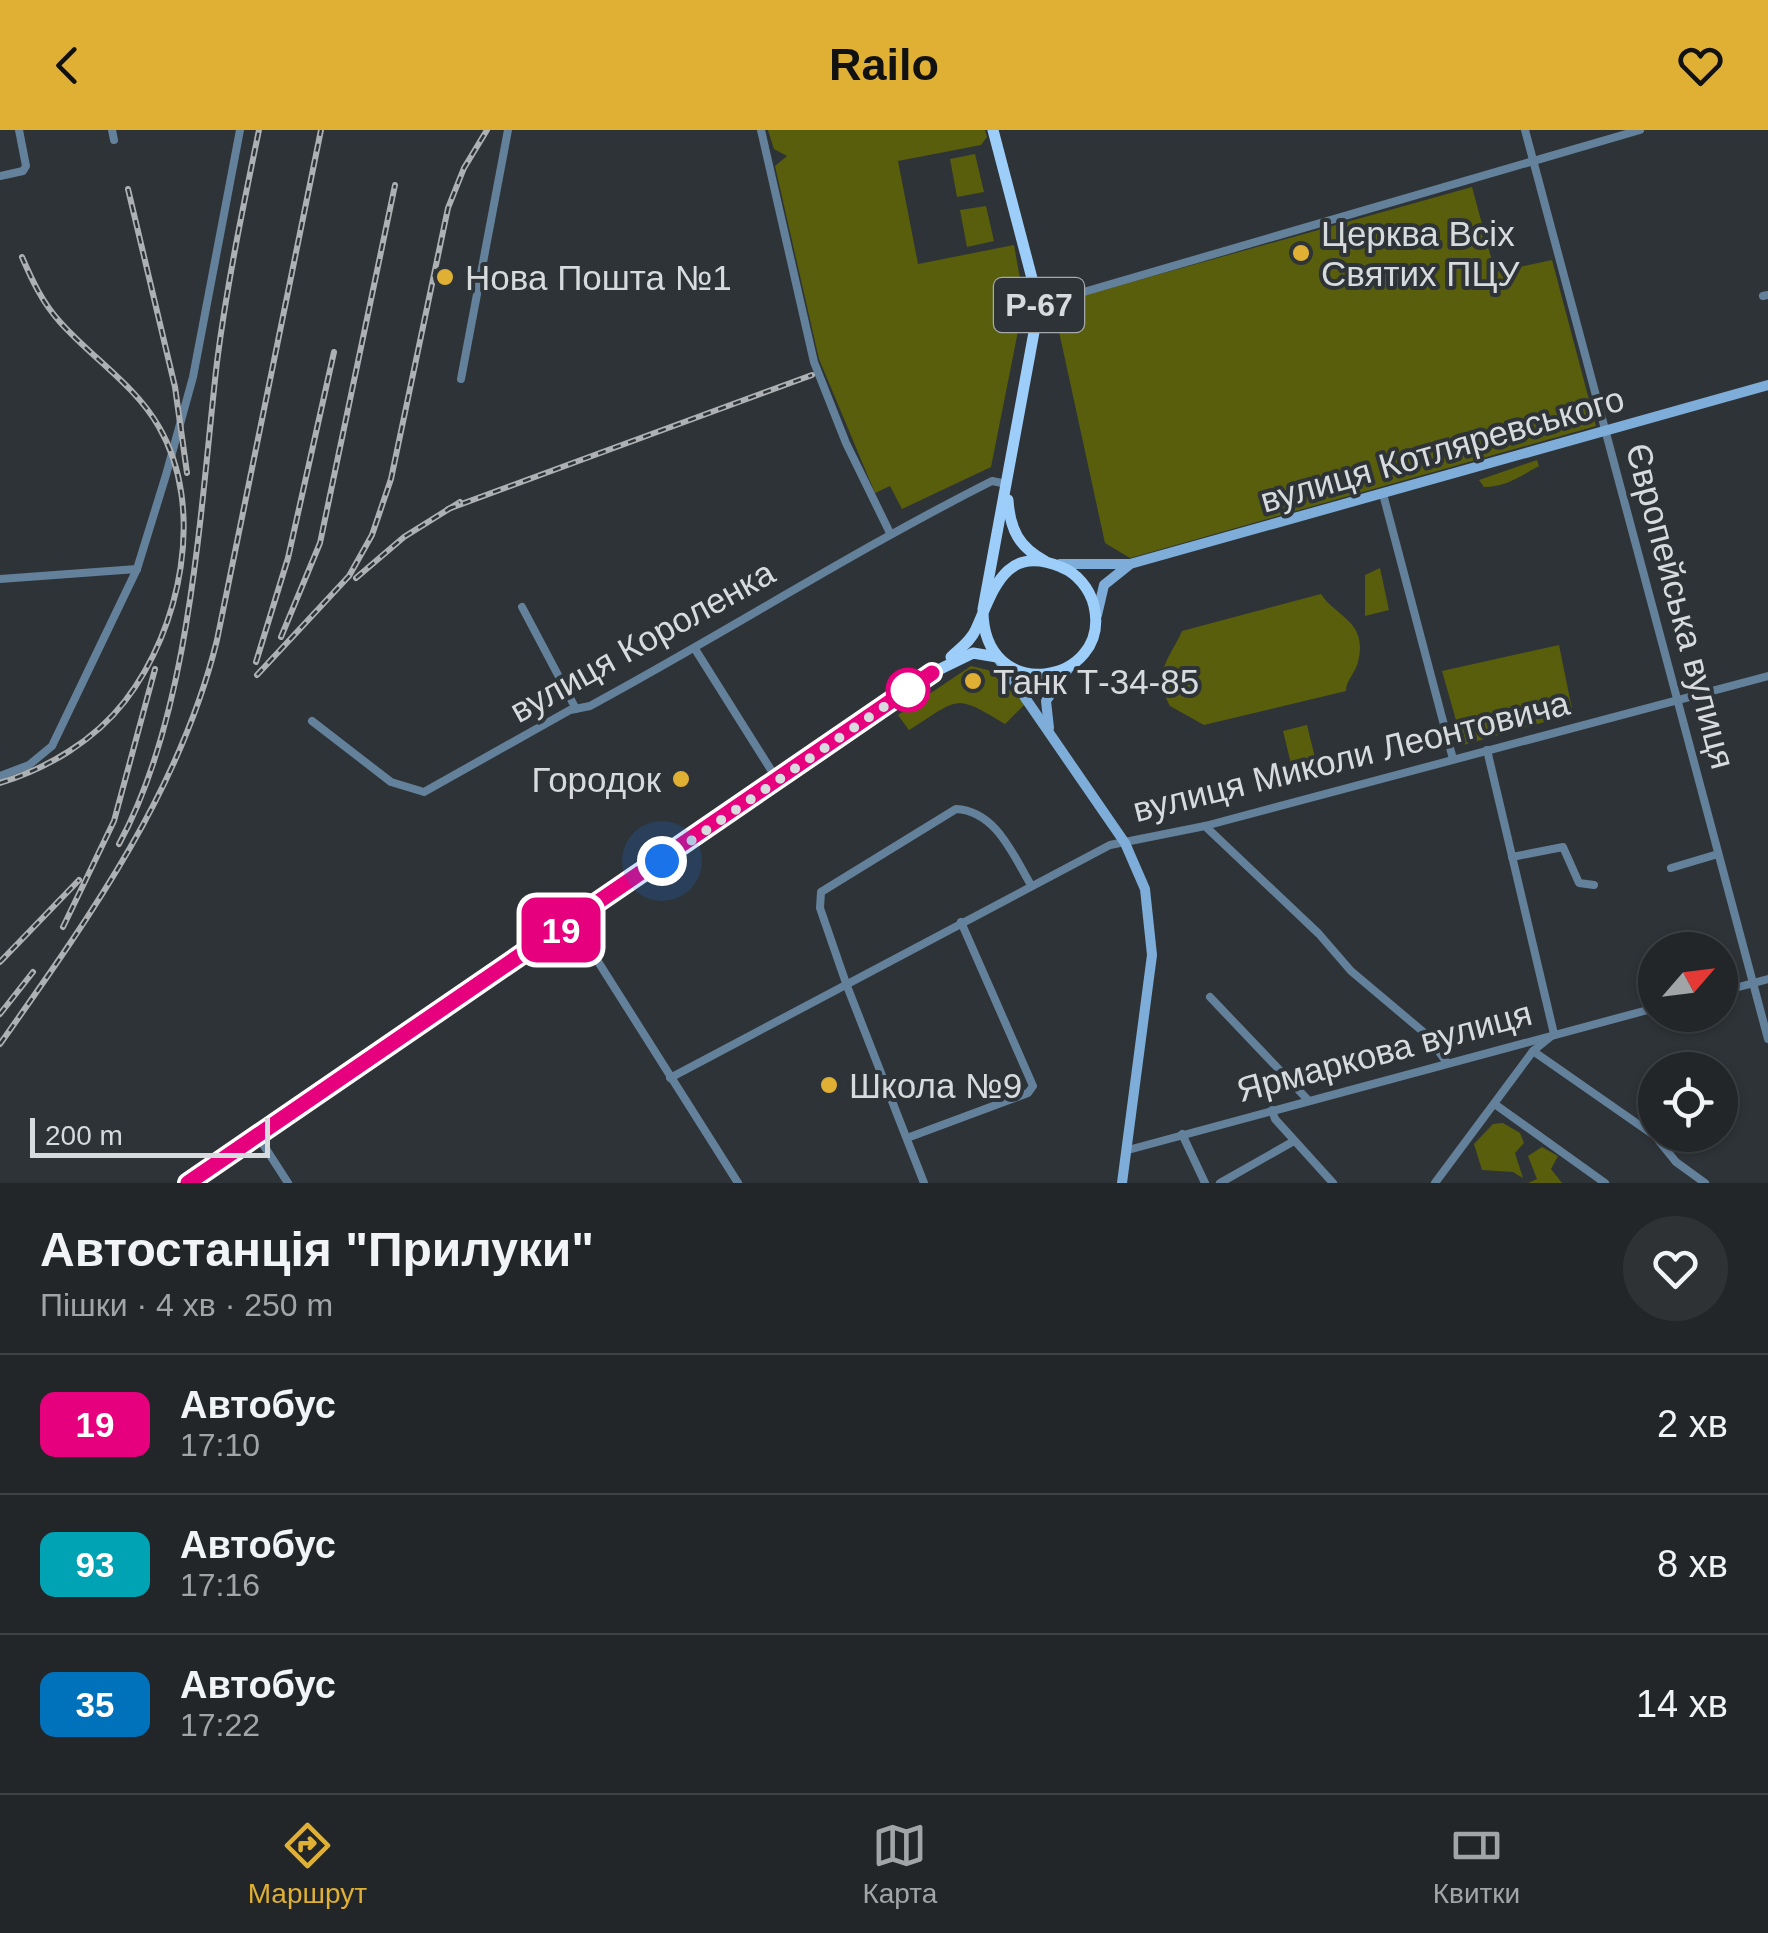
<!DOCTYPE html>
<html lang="uk">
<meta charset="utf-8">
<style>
:root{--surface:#222629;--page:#2e3235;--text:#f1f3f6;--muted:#a2a5a8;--line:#3f4346;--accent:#e0b034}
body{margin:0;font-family:Arial,sans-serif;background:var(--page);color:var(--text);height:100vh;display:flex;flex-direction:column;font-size:38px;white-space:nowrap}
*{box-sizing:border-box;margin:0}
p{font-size:32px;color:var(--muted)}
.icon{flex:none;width:55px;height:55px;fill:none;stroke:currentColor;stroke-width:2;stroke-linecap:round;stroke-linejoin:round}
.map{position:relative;height:1053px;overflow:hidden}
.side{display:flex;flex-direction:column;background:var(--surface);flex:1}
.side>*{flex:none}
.badge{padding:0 20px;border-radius:15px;font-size:35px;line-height:65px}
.needle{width:65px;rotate:62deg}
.tools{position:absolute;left:1638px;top:802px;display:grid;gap:20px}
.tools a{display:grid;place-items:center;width:100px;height:100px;border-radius:50%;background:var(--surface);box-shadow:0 2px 8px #0004,0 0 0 2px var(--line);font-size:50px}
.scale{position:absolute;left:30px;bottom:25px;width:240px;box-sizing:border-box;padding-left:10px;border:5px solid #d8dbdd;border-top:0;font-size:28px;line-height:35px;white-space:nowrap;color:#d8dbdd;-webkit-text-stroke:8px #2e3337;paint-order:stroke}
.you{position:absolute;width:50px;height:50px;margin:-25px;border:8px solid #fff;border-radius:50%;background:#1a73e8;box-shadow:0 0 0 15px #1a73e833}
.map>.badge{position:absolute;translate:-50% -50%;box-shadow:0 0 0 5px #fff}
.round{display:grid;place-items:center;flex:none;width:105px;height:105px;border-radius:52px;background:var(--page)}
.head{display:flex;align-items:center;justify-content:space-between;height:170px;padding:0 40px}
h1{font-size:48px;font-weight:800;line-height:75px}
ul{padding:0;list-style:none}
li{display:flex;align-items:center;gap:30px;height:140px;padding:0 40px;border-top:2px solid var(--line)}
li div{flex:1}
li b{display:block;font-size:38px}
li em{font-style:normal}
li .badge{min-width:110px;font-weight:700;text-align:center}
header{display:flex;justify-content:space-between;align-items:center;height:130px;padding:0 40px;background:var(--accent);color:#111;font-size:45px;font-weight:800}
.dock{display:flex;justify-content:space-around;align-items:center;height:140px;border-top:2px solid var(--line);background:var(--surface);font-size:28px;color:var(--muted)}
.dock a{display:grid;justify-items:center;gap:5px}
.dock .selected{color:var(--accent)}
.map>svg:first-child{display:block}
</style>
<header><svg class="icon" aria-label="back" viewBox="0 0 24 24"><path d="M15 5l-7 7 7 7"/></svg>Railo<svg class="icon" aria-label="heart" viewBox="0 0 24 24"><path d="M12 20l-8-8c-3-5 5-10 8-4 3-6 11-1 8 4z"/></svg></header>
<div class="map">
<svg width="1768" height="1053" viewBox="0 0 1768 1053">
<rect width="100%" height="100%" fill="#2e3337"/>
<!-- green -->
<g fill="#595e0c">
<polygon points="768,0 985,0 987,7 981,15 898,31 918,134 1014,115 1024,171 991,337 902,379 890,356 875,363 819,229 775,36 787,26 774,19"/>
<polygon points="975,24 984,62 957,67 950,29"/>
<polygon points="1472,57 1495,142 1552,130 1596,296 1130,428 1105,413 1053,174"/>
<polygon points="986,76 994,111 967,117 960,80"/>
<path d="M1537,330L1539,336C1520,346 1507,357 1484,357L1479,350Z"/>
<polygon points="1380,438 1389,480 1365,486 1365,445"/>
<path d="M1321,464C1337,488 1368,491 1358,532C1355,544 1346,550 1346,561L1204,595L1170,576C1152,542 1169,530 1182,501Z"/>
<polygon points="1559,515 1573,584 1463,615 1442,541"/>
<path d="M971,536L988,540L1025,574L1005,594C953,562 959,569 909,600L898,585Z"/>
<polygon points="1307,595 1319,644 1295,650 1283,601"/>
<polygon points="1503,993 1520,1003 1524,1013 1515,1023 1523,1048 1513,1042 1482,1040 1474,1014 1493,994"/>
<polygon points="1542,1017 1558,1026 1551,1039 1562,1053 1528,1053 1537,1049 1528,1026"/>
</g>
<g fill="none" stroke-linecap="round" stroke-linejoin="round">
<!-- minor -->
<g stroke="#64819c" stroke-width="8">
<polyline points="112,0 114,10"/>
<polyline points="761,0 814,232 846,313 890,403"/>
<polyline points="1525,0 1768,909"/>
<polyline points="0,46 23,41 26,36 19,0"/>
<polyline points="1763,166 1768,165"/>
<polyline points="1039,175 1640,0"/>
<polyline points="461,249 508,0"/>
<polyline points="1383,364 1453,629"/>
<polyline points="0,449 137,439"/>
<polyline points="522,477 576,579"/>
<polyline points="695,519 778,651"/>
<path d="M312,591L391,652L424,662L570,580L590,576C725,503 855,420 992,351L1007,354"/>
<polyline points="0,646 29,635 52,616 137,439 166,345 193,247 240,0"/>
<polyline points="1205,696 1319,804 1351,841 1427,905 1447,933"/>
<polyline points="1512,727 1563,717 1579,753 1594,755"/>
<polyline points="1671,738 1718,724"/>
<polyline points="573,792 738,1053"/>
<polyline points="1720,862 1768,849"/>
<polyline points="1210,867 1308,970"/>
<polyline points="1533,921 1655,1006 1676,1032 1705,1053"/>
<polyline points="670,948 1110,715 1205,696 1768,546"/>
<polyline points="1496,975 1605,1053"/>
<polyline points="1272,980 1275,989 1333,1053"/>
<polyline points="1182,1004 1205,1053"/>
<polyline points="257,1005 288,1053"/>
<polyline points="907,1008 1028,963 1033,956 961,792"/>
<polyline points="1128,1020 1655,878"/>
<path d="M924,1053L847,856L820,778L821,762L956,679C996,681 1013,725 1031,755"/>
<polyline points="1220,1053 1294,1011"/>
<polyline points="1435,1053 1533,921 1554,904 1487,620"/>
</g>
<!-- secondary -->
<g stroke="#7dadd8" stroke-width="10">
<polyline points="1060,434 1130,434 1768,255"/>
<polyline points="1097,485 1104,455 1129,435"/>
<polyline points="999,530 1125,713 1145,759 1152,825 1122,1053"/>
<polyline points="1049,598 1046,571 1071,535"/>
</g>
<!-- primary -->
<g stroke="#9dcefa" stroke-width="11">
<path d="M1008,370C1010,400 1019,417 1045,431"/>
<path d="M951,527C960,518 971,511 976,499C993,462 1004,413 1061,437C1077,443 1090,459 1094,476C1112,555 982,577 983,479L1039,175L993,0"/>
<polyline points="187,1053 932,543 973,523 997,527"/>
</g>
<defs>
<g id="rail">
<polyline points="128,59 175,257 187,343"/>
<polyline points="448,379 812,245"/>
<polyline points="356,448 404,407 460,372"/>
<polyline points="281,507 320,413 395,55"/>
<polyline points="256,532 288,428 334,222"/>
<polyline points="257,545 349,446 372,405 391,349 448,78 464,38 487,0"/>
<path d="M0,653C48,638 94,611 125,571C181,499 206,378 159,297C135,255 92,228 60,192C42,172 32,150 22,127"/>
<path d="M119,714C191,582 200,380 217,232C227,154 243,77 259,0"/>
<polyline points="63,797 114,691 155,539"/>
<polyline points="0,832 79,750"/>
<polyline points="0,884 33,842"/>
<path d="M0,914C89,788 180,661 217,510L321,0"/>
</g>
</defs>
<!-- rail casing -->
<use href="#rail" stroke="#aeb1b4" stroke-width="6"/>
<!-- rail -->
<use href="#rail" stroke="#2e3337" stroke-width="2.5" stroke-dasharray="8" stroke-linecap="butt"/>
</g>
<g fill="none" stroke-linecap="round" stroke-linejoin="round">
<defs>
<polyline id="line" points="188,1053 932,543"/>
</defs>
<!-- line casing -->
<use href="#line" stroke="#fff" stroke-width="22"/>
<!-- line -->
<use href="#line" stroke="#e6007e" stroke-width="15"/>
<!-- walk -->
<polyline stroke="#d8dbdd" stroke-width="10" stroke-dasharray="0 18" points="662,731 908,560"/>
</g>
<!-- markers -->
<g fill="#e0b034" stroke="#2e3337" stroke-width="4">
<circle cx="1301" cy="123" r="10"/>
<circle cx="445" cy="147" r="10"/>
<circle cx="973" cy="551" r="10"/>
<circle cx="681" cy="649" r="10"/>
<circle cx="829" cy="955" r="10"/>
</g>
<circle fill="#fff" stroke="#e6007e" stroke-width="5" cx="908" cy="560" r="20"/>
<g text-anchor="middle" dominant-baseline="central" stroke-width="8" stroke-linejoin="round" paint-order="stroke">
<!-- shield labels -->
<rect fill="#2e3337" stroke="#a5a9ab" stroke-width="2.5" x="994" y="148" width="90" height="54" rx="8"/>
<g font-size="32" font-weight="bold" fill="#d8dbdd">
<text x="1039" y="175">Р-67</text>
</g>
<!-- poi labels -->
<g font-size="35" fill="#d8dbdd" stroke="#2e3337" text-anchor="start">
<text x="1321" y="103">Церква Всіх<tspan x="1321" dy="40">Святих ПЦУ</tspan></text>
<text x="465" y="147">Нова Пошта №1</text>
<text x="993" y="551">Танк Т-34-85</text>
<text x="661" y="649" text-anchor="end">Городок</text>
<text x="849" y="955">Школа №9</text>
</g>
<!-- street labels -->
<g font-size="35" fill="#d8dbdd" stroke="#2e3337">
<text transform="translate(1442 319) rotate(-16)">вулиця Котляревського</text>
<text transform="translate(1681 476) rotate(75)">Європейська вулиця</text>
<text transform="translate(642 511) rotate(-29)">вулиця Короленка</text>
<text transform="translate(1351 626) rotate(-14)">вулиця Миколи Леонтовича</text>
<text transform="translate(1384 921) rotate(-15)">Ярмаркова вулиця</text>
</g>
</g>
</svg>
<div class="tools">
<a><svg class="needle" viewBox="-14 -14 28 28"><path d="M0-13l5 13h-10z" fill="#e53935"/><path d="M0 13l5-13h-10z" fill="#a2a5a8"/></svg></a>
<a><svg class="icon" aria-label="locate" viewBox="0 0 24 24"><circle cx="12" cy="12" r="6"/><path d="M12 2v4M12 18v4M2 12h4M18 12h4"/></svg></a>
</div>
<div class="scale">200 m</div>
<div class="you" style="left:662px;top:731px"></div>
<b class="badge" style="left:561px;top:800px;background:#e6007e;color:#fff">19</b>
</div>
<section class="side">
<div class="head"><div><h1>Автостанція &quot;Прилуки&quot;</h1><p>Пішки · 4 хв · 250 m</p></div><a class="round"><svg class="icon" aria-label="heart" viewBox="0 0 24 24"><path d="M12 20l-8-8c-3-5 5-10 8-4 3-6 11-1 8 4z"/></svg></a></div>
<ul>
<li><span class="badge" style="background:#e6007e;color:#fff">19</span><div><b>Автобус</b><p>17:10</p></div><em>2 хв</em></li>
<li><span class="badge" style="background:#00a3b4;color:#fff">93</span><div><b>Автобус</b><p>17:16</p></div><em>8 хв</em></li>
<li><span class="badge" style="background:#0072bc;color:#fff">35</span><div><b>Автобус</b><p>17:22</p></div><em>14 хв</em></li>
</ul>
</section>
<nav class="dock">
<a class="selected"><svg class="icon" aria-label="directions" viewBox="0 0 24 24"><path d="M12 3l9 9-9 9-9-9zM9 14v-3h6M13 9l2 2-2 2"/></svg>Маршрут</a>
<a><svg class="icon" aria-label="map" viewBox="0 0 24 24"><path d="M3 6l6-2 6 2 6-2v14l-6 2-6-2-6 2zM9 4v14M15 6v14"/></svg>Карта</a>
<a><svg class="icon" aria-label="tickets" viewBox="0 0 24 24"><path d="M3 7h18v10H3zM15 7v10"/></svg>Квитки</a>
</nav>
